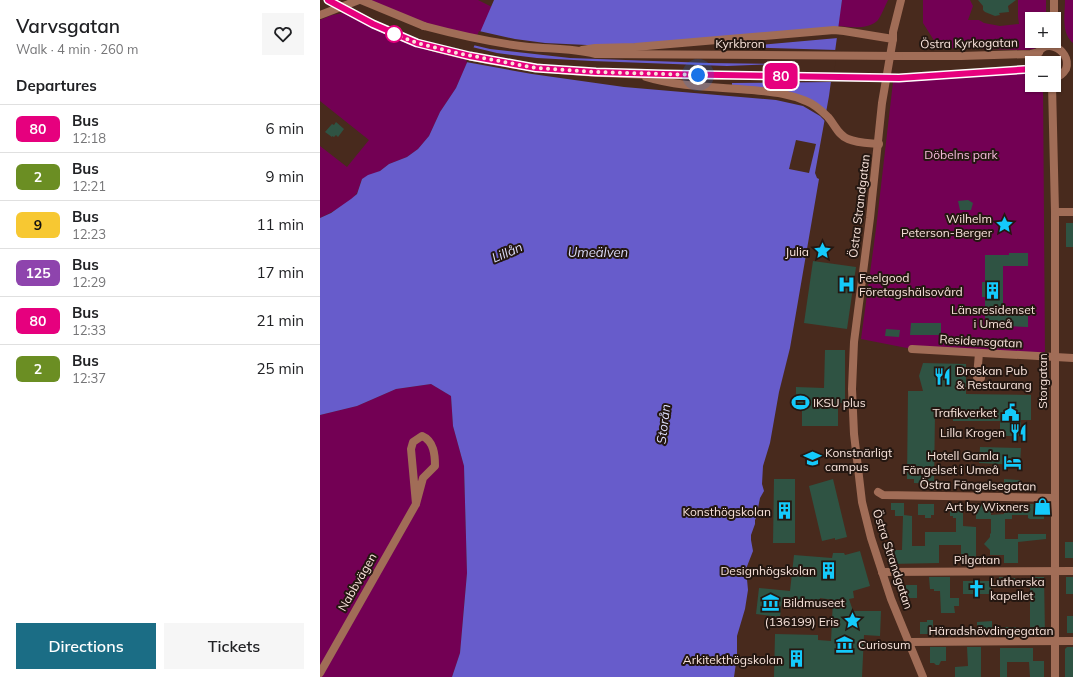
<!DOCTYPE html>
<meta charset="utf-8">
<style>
:root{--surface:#fff;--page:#f6f6f6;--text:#202124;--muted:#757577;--line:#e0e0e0;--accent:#1b6d85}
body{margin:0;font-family:Mulish,sans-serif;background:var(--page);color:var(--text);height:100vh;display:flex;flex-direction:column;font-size:15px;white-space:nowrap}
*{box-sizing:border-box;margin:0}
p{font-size:13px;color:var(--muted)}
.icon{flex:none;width:22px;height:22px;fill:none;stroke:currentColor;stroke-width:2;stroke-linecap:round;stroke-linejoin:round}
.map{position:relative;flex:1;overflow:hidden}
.panel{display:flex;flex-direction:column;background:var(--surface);width:320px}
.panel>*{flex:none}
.badge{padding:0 8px;border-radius:6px;font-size:14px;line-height:26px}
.controls{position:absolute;left:705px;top:12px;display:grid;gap:8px}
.controls a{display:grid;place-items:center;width:36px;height:36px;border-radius:0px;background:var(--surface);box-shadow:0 1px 3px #0004;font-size:20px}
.you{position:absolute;width:20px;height:20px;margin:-10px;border:3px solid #fff;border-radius:50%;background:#1a73e8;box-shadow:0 0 0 6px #1a73e833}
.map>.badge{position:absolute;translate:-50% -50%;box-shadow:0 0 0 2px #fff}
h2{padding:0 16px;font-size:15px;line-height:36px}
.round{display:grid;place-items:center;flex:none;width:42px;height:42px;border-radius:0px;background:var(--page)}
.summary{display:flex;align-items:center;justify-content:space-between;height:68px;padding:0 16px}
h1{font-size:19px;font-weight:600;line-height:30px}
.primary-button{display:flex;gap:8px;margin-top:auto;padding:8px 16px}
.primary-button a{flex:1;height:46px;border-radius:0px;background:var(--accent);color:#fff;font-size:16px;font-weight:600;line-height:46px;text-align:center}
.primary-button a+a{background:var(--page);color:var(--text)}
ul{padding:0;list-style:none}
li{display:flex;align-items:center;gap:12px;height:48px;padding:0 16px;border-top:1px solid var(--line)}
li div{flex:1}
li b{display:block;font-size:15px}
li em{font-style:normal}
li .badge{min-width:44px;font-weight:700;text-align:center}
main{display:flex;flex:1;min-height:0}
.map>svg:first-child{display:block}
</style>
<main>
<section class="panel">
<div class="summary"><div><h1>Varvsgatan</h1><p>Walk · 4 min · 260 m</p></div><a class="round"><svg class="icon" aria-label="heart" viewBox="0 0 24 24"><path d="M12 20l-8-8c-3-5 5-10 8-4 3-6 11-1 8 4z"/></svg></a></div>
<h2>Departures</h2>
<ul>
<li><span class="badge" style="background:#e6007e;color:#fff">80</span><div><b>Bus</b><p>12:18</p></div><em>6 min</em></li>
<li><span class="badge" style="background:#6b8e23;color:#fff">2</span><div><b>Bus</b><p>12:21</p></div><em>9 min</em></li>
<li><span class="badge" style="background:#f7c832;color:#111">9</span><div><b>Bus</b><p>12:23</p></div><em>11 min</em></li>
<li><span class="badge" style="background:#8e44ad;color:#fff">125</span><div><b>Bus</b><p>12:29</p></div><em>17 min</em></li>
<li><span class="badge" style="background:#e6007e;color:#fff">80</span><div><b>Bus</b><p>12:33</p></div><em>21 min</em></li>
<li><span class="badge" style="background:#6b8e23;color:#fff">2</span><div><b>Bus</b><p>12:37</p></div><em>25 min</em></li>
</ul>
<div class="primary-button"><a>Directions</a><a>Tickets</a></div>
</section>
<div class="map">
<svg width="753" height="677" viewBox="0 0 753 677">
<rect width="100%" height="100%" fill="#482a1d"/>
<!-- green -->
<g fill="#730054">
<polygon points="41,0 158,0 172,7 158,39 104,26"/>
<path d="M522,0H568C565,6 562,14 558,20C549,30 529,27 518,26Z"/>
<polygon points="603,0 650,0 653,6 648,20 659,20 664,23 680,26 699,24 698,17 698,0 726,0 726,19 712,19 712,41 722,41 714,49 706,50 624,48 615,42 603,23"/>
<path d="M745,0H753V43C741,33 745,14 745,0Z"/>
<path d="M29,12L53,24L150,56L136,88L120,112L109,136L98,149L87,157L69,164L60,171L42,179C40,183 39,189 37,193C31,203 10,213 0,218V146L27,167L49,140L0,101V20L12,15Z"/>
<polygon points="701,74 705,74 709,77 712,77 712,85 723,85 725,357 592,349 541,339 556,229 573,82"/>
<polygon points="111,384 131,396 133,426 144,466 147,573 140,653 132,677 0,677 0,415 37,406 76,389"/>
</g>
<!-- water -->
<polygon fill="#675ccb" points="174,0 522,0 509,96 495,173 497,178 499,179 470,348 459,392 450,443 443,466 442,484 444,491 440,498 437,513 434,516 436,518 435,520 435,524 431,535 431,540 433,551 426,569 428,590 425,609 417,636 417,656 414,677 132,677 140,653 147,573 144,466 133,426 131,396 111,384 76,389 37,406 0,415 0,218 11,213 31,199 37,194 42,179 48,175 60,171 69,164 87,157 98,149 109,136 120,112 136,88"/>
<!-- pier -->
<g fill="#482a1d">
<polygon points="520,27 518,38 416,47 517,50 513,82 412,83 412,86 463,93 508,113 507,123 500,116 483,106 456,100 304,87 212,74 146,62 152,47 177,53 217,58 272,61 407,66 460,64 389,63 250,58 170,49 153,45 159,31 195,39 225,43 288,46"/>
<polygon points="476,140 496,144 489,173 469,169"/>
</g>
<!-- building -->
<g fill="#2f5343">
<polygon points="658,0 696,0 688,6 689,12 679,13 680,15 675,16 665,12 663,10 663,6"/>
<polygon points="16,122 24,129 18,137 16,135 14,137 12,136 12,137 5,132 12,124 14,125"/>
<polygon points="648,200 653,203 651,210 640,210 638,201"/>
<rect x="746" y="223" width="7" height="24"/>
<polygon points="689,253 708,253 708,266 683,266 683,314 708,314 708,327 684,326 680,329 677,324 665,324 665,297 662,297 662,282 665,282 665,255 689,255"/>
<polygon points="493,261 536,267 527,329 484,323"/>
<polygon points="591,323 621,323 621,335 590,335"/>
<polygon points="566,329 580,330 579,337 565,336"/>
<polygon points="505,350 525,350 525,403 518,403 518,426 482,426 482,410 476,410 476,387 504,388"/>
<polygon points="603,363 646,364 646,394 711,395 711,420 701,420 701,436 680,436 680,421 633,421 633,413 615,413 614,484 594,483 594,479 587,479 588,391 603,391 599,376"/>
<polygon points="660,447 701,448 700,465 659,463"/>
<polygon points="454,479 475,479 475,543 453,543"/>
<polygon points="513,479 527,537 515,540 515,538 502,541 489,486"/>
<polygon points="684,479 700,480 700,487 684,487"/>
<polygon points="571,503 584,503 584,515 592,516 592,546 605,546 605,532 636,532 636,518 633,518 633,516 630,516 630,504 643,504 643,526 656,527 656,563 641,563 641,545 619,545 619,563 569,564 569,550 582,550 583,516 575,516 575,510 571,510"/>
<polygon points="598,504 614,504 614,515 611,515 611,518 605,518 605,515 598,515"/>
<polygon points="656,504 671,505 671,519 656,519"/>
<polygon points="684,504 697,504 697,506 710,506 710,504 722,504 724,506 724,519 710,519 708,518 708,515 692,515 692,519 685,519 685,539 698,539 698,563 684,563 684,555 670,555 670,550 664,544 670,537 670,533 671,534 671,515 684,514"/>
<polygon points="698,534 726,534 726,539 698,542"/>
<rect x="745" y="542" width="8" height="16"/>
<polygon points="540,551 550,586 533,591 534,598 529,599 533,611 561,611 560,636 544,635 542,677 454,677 455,634 498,635 498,640 511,641 513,600 500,598 499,605 462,601 460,617 436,614 439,588 470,591 474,555 512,558 513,553 524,553 525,555"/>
<polygon points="609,577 630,577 630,598 639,598 639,606 634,606 635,613 621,613 620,591 614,591 614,589 610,589"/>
<polygon points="679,577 695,578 695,584 679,584"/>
<polygon points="710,577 724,577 725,634 710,634"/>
<rect x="746" y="577" width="7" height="17"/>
<rect x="643" y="581" width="28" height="13"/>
<polygon points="586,585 597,585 597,598 585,598"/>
<rect x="747" y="616" width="6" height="17"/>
<polygon points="607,620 613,620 613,634 600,634 600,622 607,622"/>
<polygon points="672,621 672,627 696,627 696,634 657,634 657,622"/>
<polygon points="610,647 626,647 626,661 621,661 619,665 616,665 614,663 610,663"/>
<polygon points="647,647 661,647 661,677 635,677 635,667 648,666"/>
<polygon points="747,647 753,647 753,677 745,677 745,649"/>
<polygon points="680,648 713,648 713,661 724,661 724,677 710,677 709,662 687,662 687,677 680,677"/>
</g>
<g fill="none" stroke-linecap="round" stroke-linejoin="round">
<!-- minor -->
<g stroke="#a16d57" stroke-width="8">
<polyline points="0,15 39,0"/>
<polyline points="734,19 734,0"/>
<polyline points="573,39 573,32 581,0"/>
<polyline points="732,85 735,212 735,677"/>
<polyline points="735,212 753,212"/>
<polyline points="592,349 753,358"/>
<polyline points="659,353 657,377 661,378"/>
<polyline points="558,492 563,495 734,498"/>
<polyline points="562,572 753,571"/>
<polyline points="590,642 753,641"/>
<path d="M0,673L96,504L103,478L115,466C115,455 114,441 102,436L93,442L91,449L96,504"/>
</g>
<!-- tertiary -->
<g stroke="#a16d57" stroke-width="8">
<polyline points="41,0 104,26"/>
<path d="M53,24C67,31 82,38 98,43C215,80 345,75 467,76"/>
<polyline points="262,50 275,48 315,47 514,30 524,31 573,39 562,103 550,218 534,342 532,389 534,434 542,502 551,538 571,599 603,677"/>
<polyline points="579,56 641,56 711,54 719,52"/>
<path d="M716,63C717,33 753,48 746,69C743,74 740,77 734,78"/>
<path d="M326,77C358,87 398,87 432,90C450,92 468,93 486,101C494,104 502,111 508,117C515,125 518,135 528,139C537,143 549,143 559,144"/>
<polyline points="579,78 712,69"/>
</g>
<!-- tertiary-bridge -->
<g stroke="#a16d57" stroke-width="8">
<polyline points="8,0 53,24"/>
<path d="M104,26C138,35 173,43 209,47C231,49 253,48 275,54L579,56"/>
<polyline points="467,76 579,78"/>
</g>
</g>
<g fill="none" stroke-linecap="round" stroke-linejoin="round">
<defs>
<polyline id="line" points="8,0 53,24 97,43 150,56 216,68 276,72 344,74 579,78 712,69"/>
</defs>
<!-- line casing -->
<use href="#line" stroke="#fff" stroke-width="9"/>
<!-- line -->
<use href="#line" stroke="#e6007e" stroke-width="6"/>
<!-- walk -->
<polyline stroke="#f8e3db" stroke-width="4" stroke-dasharray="0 7.2" points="74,34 97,43 137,53 216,68 276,72 378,75"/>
</g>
<!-- icons -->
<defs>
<symbol id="sight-bare" viewBox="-9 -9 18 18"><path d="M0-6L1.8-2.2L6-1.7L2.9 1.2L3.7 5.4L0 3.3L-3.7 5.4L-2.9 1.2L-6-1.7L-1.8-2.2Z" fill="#14cafb" stroke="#241711" stroke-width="2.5" paint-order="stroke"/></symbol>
<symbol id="hospital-bare" viewBox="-9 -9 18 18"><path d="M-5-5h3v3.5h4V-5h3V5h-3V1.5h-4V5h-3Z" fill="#14cafb" stroke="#241711" stroke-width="2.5" paint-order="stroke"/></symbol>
<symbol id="building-bare" viewBox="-9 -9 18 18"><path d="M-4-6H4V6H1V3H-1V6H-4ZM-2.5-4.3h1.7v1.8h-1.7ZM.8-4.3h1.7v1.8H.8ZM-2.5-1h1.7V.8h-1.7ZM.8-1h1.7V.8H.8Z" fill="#14cafb" stroke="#241711" stroke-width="2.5" paint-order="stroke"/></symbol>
<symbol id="restaurant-bare" viewBox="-9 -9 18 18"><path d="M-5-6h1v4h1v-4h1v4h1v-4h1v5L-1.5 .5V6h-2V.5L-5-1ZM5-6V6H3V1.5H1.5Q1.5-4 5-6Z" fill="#14cafb" stroke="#241711" stroke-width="2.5" paint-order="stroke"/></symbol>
<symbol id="stadium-bare" viewBox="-9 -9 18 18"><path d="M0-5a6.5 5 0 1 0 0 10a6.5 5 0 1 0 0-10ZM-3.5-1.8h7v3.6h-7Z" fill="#14cafb" stroke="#241711" stroke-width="2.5" paint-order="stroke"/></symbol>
<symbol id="civic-bare" viewBox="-9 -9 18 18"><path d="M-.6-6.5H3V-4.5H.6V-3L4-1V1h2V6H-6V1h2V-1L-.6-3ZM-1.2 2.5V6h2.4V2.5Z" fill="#14cafb" stroke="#241711" stroke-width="2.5" paint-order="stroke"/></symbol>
<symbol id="university-bare" viewBox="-9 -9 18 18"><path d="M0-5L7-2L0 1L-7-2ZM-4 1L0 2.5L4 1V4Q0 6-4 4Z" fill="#14cafb" stroke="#241711" stroke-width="2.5" paint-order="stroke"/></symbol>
<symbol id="hotel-bare" viewBox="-9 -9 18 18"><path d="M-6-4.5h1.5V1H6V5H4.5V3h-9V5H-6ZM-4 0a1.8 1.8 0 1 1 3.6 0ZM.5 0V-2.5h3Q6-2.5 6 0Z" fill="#14cafb" stroke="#241711" stroke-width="2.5" paint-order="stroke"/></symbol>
<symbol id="shop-bare" viewBox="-9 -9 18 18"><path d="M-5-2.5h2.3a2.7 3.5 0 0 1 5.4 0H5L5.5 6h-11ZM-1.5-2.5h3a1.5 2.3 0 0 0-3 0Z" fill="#14cafb" stroke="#241711" stroke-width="2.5" paint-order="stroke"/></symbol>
<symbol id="church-bare" viewBox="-9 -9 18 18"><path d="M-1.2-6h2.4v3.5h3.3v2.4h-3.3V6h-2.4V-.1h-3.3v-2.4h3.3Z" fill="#14cafb" stroke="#241711" stroke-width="2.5" paint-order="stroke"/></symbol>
<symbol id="museum-bare" viewBox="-9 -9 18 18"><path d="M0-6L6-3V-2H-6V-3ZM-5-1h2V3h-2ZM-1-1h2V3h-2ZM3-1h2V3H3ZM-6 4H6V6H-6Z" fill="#14cafb" stroke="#241711" stroke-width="2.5" paint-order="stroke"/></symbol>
</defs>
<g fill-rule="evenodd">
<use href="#sight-bare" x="672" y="212" width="25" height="25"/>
<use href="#sight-bare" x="490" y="238" width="25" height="25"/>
<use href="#hospital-bare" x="514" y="272" width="25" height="25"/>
<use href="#building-bare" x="660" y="278" width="25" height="25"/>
<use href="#restaurant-bare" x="610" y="364" width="25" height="25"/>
<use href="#stadium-bare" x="468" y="390" width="25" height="25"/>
<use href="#civic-bare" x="678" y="400" width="25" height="25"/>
<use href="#restaurant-bare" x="686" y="420" width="25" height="25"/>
<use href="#university-bare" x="480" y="446" width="25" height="25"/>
<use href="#hotel-bare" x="680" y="450" width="25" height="25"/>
<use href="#shop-bare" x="710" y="494" width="25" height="25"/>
<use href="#building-bare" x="452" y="498" width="25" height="25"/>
<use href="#building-bare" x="496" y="558" width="25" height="25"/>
<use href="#church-bare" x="644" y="576" width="25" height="25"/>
<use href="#museum-bare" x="438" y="590" width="25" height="25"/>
<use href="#sight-bare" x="520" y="608" width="25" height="25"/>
<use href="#museum-bare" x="512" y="632" width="25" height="25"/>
<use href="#building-bare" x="464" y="646" width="25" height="25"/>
</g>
<!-- markers -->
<circle fill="#fff" stroke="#e6007e" stroke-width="2" cx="74" cy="34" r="8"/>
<g text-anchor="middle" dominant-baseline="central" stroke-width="4" stroke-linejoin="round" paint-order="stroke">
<!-- street labels -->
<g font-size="12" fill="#f8e3db" stroke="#241711">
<text x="420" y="43">Kyrkbron</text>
<text transform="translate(649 43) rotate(-1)">Östra Kyrkogatan</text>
<text transform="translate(539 206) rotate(-83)">Östra Strandgatan</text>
<text transform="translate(661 341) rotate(3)">Residensgatan</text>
<text transform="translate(722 381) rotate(-90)">Storgatan</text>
<text transform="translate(658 485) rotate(1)">Östra Fängelsegatan</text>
<text transform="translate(573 559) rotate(72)">Östra Strandgatan</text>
<text x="657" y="559">Pilgatan</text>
<text transform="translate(37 582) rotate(-60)">Nabbvägen</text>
<text x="671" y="630">Häradshövdingegatan</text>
</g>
<!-- park labels -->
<g font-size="12" fill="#f7bddd" stroke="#241711">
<text x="641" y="154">Döbelns park</text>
</g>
<!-- poi labels -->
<g font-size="12" fill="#f8e3db" stroke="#241711" text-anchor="end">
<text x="672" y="218">Wilhelm<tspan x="672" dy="14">Peterson-Berger</tspan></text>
<text x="489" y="251">Julia</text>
<text x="539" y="277" text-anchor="start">Feelgood<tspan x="539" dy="14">Företagshälsovård</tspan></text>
<text x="673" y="309" text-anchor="middle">Länsresidenset<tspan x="673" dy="14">i Umeå</tspan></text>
<text x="636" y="370" text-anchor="start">Droskan Pub<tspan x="636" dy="14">&amp; Restaurang</tspan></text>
<text x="493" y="402" text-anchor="start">IKSU plus</text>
<text x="677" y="412">Trafikverket</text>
<text x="685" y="432">Lilla Krogen</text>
<text x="505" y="452" text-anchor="start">Konstnärligt<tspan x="505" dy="14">campus</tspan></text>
<text x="679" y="455">Hotell Gamla<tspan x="679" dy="14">Fängelset i Umeå</tspan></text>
<text x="709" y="506">Art by Wixners</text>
<text x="451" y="511">Konsthögskolan</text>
<text x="496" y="570">Designhögskolan</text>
<text x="670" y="581" text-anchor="start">Lutherska<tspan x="670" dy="14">kapellet</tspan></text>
<text x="463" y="602" text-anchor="start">Bildmuseet</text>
<text x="519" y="621">(136199) Eris</text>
<text x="538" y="644" text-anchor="start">Curiosum</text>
<text x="463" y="659">Arkitekthögskolan</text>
</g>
<!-- water labels -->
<g font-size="13" font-style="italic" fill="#dadbf8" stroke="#241711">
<text transform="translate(187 252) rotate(-23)">Lillån</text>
<text x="278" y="252">Umeälven</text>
<text transform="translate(343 424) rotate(-83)">Storån</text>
</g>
</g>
</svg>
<div class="controls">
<a>+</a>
<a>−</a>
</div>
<div class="you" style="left:378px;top:75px"></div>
<b class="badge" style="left:461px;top:76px;background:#e6007e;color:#fff">80</b>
</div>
</main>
